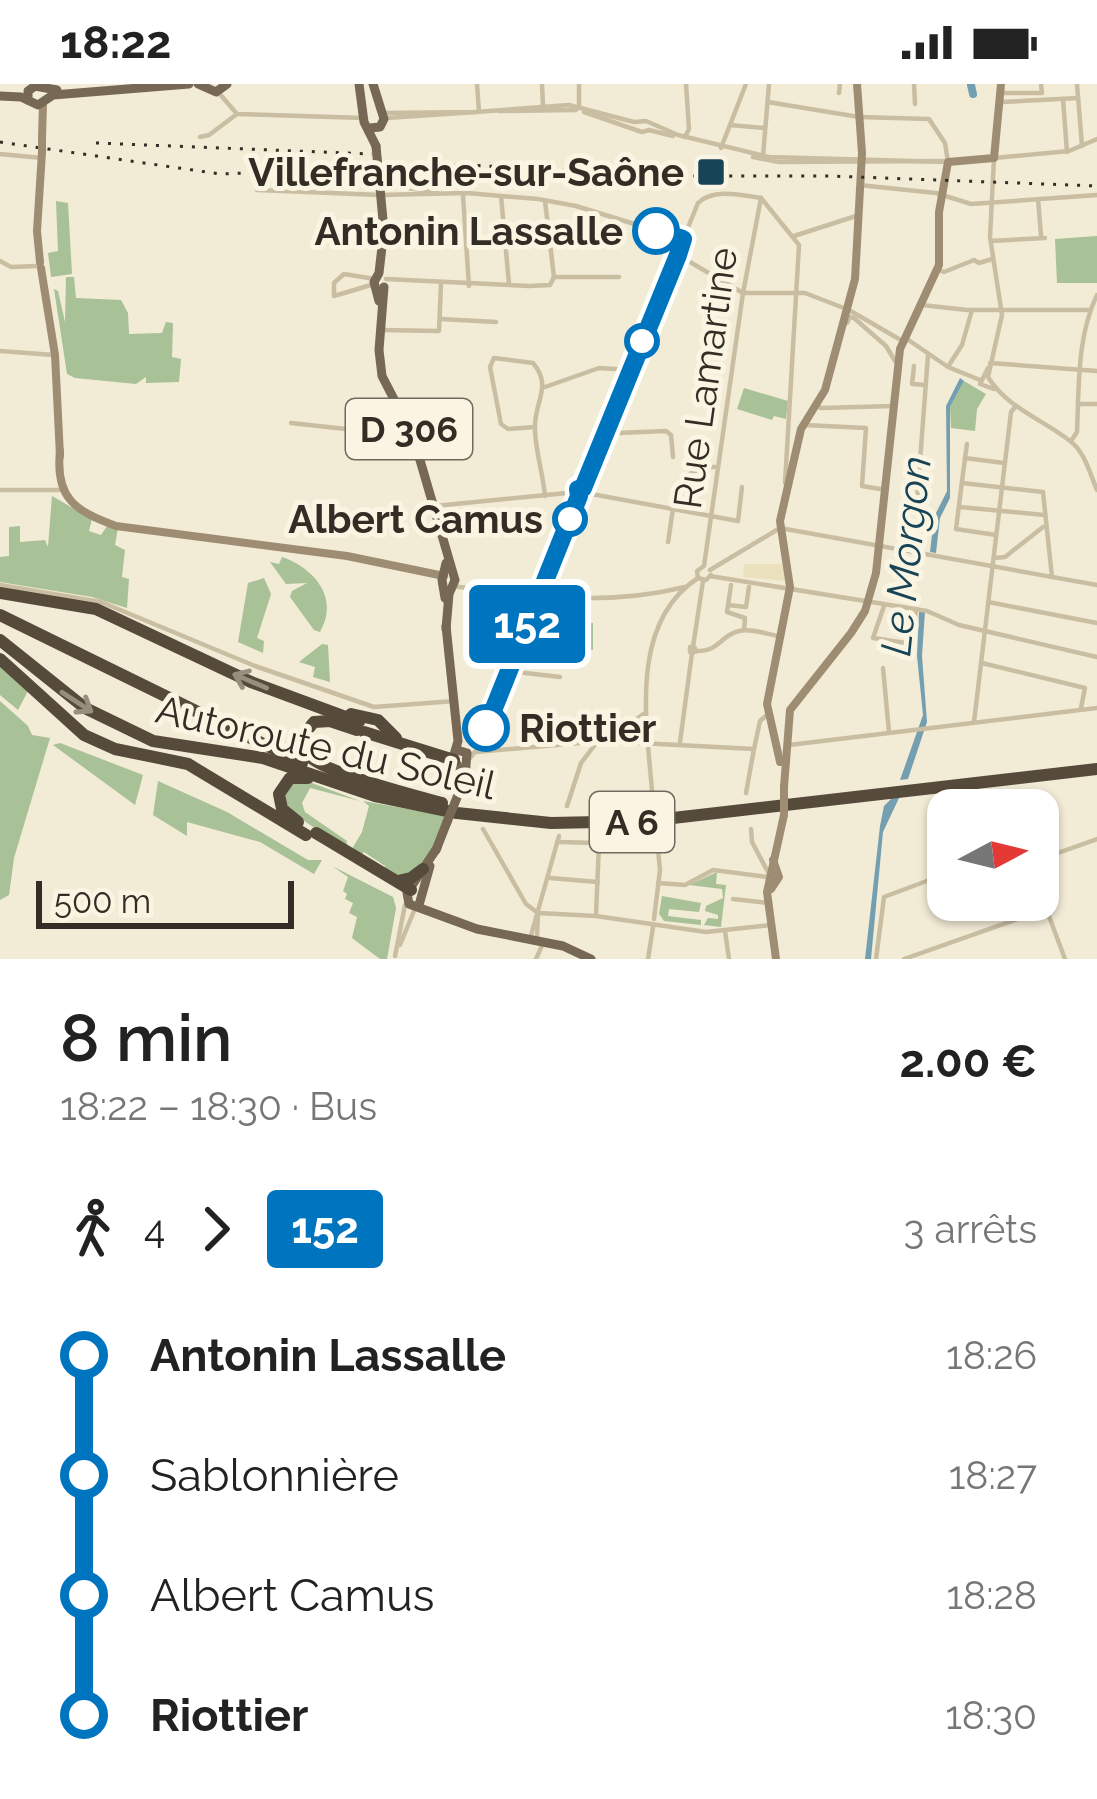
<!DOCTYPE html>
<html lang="fr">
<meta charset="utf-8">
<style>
:root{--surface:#fff;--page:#f2f2f2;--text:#222;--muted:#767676}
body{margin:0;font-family:Raleway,sans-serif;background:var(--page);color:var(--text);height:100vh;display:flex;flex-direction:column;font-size:45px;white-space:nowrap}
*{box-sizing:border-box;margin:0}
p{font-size:39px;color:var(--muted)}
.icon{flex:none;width:66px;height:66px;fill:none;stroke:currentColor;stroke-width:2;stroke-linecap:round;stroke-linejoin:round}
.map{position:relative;height:875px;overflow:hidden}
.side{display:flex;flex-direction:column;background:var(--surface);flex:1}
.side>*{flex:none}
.badge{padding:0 24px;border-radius:9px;font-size:42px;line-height:78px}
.needle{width:78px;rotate:83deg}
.fabs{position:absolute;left:927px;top:705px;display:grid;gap:24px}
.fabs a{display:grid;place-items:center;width:132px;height:132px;border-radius:24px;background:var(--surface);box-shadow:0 3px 9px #0004;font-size:60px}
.scale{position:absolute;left:36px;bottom:30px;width:258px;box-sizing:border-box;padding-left:12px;border:6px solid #342d25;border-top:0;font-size:33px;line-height:42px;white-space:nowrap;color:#342d25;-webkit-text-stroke:9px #faf4e2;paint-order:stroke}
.map>.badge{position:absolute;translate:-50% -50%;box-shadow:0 0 0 6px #fff}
.legs{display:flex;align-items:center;gap:18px;height:132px;padding:0 60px;font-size:39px}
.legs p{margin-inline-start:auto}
.summary{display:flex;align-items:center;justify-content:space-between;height:204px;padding:0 60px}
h1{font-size:66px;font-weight:600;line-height:90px}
ul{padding:0 60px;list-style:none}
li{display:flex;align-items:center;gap:42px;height:120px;font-size:45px}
li i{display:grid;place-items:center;width:18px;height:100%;margin:0 15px;background:currentColor}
li i::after{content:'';width:30px;height:30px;margin:-15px;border:9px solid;border-radius:50%;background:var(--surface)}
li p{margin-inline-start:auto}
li:first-child i{background:linear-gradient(#0000 50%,currentColor 0)}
li:last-child i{background:linear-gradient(currentColor 50%,#0000 0)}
.status{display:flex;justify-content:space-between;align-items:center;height:84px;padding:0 60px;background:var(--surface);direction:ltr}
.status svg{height:33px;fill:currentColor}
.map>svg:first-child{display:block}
</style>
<div class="status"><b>18:22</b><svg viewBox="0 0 49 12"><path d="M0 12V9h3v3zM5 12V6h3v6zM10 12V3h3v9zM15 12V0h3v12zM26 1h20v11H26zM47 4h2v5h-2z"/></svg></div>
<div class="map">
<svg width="1097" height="875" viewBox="0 0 1097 875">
<rect width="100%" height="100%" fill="#f2ebd6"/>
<!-- green -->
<g fill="#a8c196">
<polygon points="56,117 68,119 72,190 51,193 48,169 58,167"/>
<polygon points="1097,152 1097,199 1057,199 1055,155"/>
<polygon points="66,193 74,193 76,214 121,216 128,229 129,250 162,249 166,238 173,239 172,273 181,275 179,298 146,299 146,293 136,300 75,294 67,290 54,205 58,207 65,238"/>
<polygon points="964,297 986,310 977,325 975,347 951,344 950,323"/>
<polygon points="744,304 788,317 786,335 774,332 772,336 737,325"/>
<polygon points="52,412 92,435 89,447 101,451 107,442 118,444 115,461 125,466 122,493 129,495 127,524 92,513 0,498 0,473 9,472 9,443 20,442 20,458 45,456 48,463"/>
<path d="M282,473C314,484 340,514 320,548L314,546L290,513L292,507L307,499L286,500L270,478L279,480Z"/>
<polygon points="264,494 271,510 257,554 264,557 263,569 238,558 248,499"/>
<polygon points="579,538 593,539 593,566 545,566 545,549 567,548 567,555 579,556"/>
<polygon points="322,560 328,561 330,598 313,593 315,583 299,578"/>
<polygon points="0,582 28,607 18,626 0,611"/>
<polygon points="0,617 28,642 32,651 50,654 14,774 9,811 0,816"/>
<polygon points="60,659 143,691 135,721 53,661"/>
<polygon points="304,696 360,717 310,704 302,719 305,728 347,757 346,765 285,724 286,702"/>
<polygon points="158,697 227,728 308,776 322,776 314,790 260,758 187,738 187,752 153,731"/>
<polygon points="363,717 447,732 434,764 410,793 386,790 385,782 364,768 359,773 352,765 362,748 369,722"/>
<polygon points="332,782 393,813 396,824 387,875 380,875 352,854 357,833 349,829 353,819 345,815 347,810 343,807 348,793"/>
<polygon points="717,788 716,800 726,801 721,843 704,841 708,834 718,835 718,831 705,827 706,822 723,814 722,805 689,801"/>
<polygon points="662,812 701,819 699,828 669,825 668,832 701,836 701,841 664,837 659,830"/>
</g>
<!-- plaza -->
<polygon fill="#ebe1bc" points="744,480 782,480 785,497 743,493"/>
<!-- water -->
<g fill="#749fb0">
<polygon points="960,294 964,297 950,323 950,414 940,434 936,469 930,468 934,433 947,407 946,322"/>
<polygon points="925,527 922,572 927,638 908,695 900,696 923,631 917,572 919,528"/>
<polygon points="892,714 899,714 883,748 871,875 865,875 880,742 884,722"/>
</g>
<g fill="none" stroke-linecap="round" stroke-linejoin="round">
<!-- river -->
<polyline stroke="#749fb0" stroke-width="8" points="971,1 973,10"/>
<!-- street -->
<g stroke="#cabea2" stroke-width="4.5">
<polyline points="477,0 479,28"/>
<polyline points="542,0 543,21"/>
<polyline points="914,0 915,20"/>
<polyline points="1077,0 1082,62"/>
<polyline points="218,8 237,30 364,34"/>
<polyline points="839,9 840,0"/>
<polyline points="1002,9 1042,9 1041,0"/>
<polyline points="1063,15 1067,68"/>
<polyline points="768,18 859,33 929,35 945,59 948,78"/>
<polyline points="1002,18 1078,14"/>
<polyline points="579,24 579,0"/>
<polyline points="499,27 576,26"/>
<polyline points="584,28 642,48 649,46"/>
<polyline points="382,29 476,28 569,21 634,38 646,37 678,51 769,73 948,78"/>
<polyline points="387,34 476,28"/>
<polyline points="730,41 765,44"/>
<polyline points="649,46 673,52"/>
<polyline points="200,53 209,51 237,30"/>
<polyline points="685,53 689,45 686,0"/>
<path d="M1097,55L1069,67L994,74L990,153L1002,231L988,293C1007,324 1042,335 1070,357C1085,368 1090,390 1097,406"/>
<polyline points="721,64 746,0"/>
<polyline points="0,70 42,74"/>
<polyline points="763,72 769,0"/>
<polyline points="753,73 779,78 944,77"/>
<polyline points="384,101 437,108"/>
<polyline points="859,101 936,109 971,120 1097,111"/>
<polyline points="257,106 380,111 467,109 538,115 576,122 683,155"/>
<polyline points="463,112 469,202"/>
<polyline points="501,112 509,200"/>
<polyline points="761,114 799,161 785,399"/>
<polyline points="1038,115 1041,151"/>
<polyline points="545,117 554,193"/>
<polyline points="794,152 856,132"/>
<polyline points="991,157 1045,154"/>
<polyline points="678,171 743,209 805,209 849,226 899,255"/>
<polyline points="0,177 11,183 37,182"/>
<polyline points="937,185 944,188 974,176 979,179 992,175"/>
<polyline points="386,195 529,202 550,201 554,193 619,193"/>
<polyline points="371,201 334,212 334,199 344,190 375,195"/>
<polyline points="922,221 967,226 1090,226"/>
<polyline points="441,235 496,238"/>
<polyline points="847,239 850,233 854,234 886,262 895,277"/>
<polyline points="380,246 439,247 441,200"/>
<polyline points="907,255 948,283 980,296"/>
<polyline points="0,267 54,271"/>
<polyline points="990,279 1097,287"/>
<polyline points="949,281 962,261 972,226"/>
<polyline points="914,282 912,300 926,301"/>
<polyline points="988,284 980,300 994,305"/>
<polyline points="545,303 599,284 631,286"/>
<polyline points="1079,320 1097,320"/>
<polyline points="816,321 821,324 893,322"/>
<polyline points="291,339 410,352"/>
<polyline points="804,341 866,344 862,402 886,406"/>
<path d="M535,343L508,345L501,340L490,283L494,274L533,279C553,302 534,318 535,344C535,366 543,389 545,412"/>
<polyline points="607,345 617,349 666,347 671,351 673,373"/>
<path d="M1071,357L1077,348C1079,303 1077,252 1097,211"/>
<polyline points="965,374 967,360"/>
<polyline points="962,399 1043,408 1052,493"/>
<polyline points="0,406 65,406"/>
<polyline points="586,409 738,437 742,403"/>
<polyline points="917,417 928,271"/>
<polyline points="435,422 577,408"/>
<polyline points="960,423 1044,431"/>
<polyline points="996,451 956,445 965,374 1004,379"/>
<path d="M668,458C674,425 672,382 715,383"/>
<polyline points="994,474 1005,473 1043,443"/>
<polyline points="710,486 780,444 1097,501"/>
<polyline points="710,492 927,527 959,541 1097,573"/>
<polyline points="698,494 697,487 704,482 743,209 761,114"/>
<polyline points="0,501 101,518 255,582 374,623 455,617"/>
<polyline points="731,501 727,528 745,534 744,546"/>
<path d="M453,502C530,514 608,522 685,503"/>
<polyline points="988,518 1097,539"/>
<polyline points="728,521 746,523 749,503"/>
<polyline points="884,522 873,554 912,560 916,525"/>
<polygon points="690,563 695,564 695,568 690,568"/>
<polyline points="693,563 703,497"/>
<path d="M696,567C721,567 719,552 739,547C752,544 766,550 778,552"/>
<polyline points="982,579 1085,604 1081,624"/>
<polyline points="883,584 889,648"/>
<polyline points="508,587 560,593"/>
<polyline points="974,638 1011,328 1016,322"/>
<polyline points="606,656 645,629"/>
<polyline points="680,658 692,569"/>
<polyline points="789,661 1097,624"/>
<polyline points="476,668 602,657 754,665 760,637 768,630"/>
<path d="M470,674L478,664L577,418L585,410V397L698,119C713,104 741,111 761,114"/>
<polyline points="746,709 754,665"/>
<path d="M653,719C648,646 626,541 698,494L706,496L711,491"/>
<polyline points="567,722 581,679 597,658"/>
<polyline points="483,745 526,820 538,829"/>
<polyline points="751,745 752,758 769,790"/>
<polyline points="557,758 599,759 596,831"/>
<polyline points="1038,776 1097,755"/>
<polyline points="550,794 598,798"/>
<polyline points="658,799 685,801 713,786 768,793"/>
<polyline points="1038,803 1065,875"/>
<polyline points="733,815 769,819"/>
<polyline points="538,829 596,832 706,848 771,841"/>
<polyline points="654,835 660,786 656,745"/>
<polyline points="725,847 729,875"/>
<polyline points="537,853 538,829"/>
<polyline points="530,855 559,752"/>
<polyline points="400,861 416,822"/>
<polyline points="395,872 405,821"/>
<polyline points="536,875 544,857"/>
<polyline points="648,875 653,843"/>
<polyline points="876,875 884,813 948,789"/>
<polyline points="904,875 1046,825"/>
</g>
<!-- secondary -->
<g stroke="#9e8d73" stroke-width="8">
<polyline points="42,54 43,20"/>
<polyline points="40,178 37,147 42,68"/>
<polyline points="41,184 55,271 60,372"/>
<path d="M60,367C55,414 75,427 116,442L347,472L444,492"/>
<polyline points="780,678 767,620 790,503 780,437 801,345 825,306 855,195 862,69 857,0"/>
<polyline points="784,703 790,626 851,549 865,527 876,489 900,265 939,181 939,128 948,78 994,74 1001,0"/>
<polyline points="771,805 779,793 773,776"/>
<polyline points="776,875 767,808 784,731"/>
</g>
<!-- primary -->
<g stroke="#776855" stroke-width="9">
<polyline points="198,0 216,8 227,0"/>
<polyline points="359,0 364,38 376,62"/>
<polyline points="0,12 21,13 38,21 53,11 189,0"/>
<polyline points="28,16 28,7 35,2 57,6"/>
<polyline points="370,44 380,43 384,35 373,0"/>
<polyline points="380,104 384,147"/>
<polyline points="384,203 379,266 382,292 413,352 455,496 449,510 446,545"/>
<polyline points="379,217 374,198 379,189 384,145"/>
<polyline points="445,514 442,496 446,479"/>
<polyline points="446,542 458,657 453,674 461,687 458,711"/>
<polyline points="457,666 467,669 465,693"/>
<polyline points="437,764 407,809 409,820 477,845 563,862 591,875"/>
<polyline points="436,766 447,738"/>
<polyline points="419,821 430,782"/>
</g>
<!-- highway -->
<g stroke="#564a3b" stroke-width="12">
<polyline points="0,509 96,525 251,598 359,638"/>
<polyline points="0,531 302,679"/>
<polyline points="0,556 85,624 153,657 263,674 375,712 457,729 551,739 647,737 1097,685"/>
<polyline points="0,575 84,651 115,665 188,680 306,751"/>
<polyline points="351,630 378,636 396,654"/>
<path d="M357,646L330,637L314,638L304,650C303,658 301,661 306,669C318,688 417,712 442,719"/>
<polyline points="364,648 454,676"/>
<polyline points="298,738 282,725 279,710 290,694 308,694"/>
<polyline points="316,749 411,806"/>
<polyline points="398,797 411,794 423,785"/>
</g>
<!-- rail -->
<g stroke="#342d25" stroke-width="3" stroke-dasharray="3 9" stroke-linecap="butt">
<polyline points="0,58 220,90 466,81 684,92 830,92 1097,102"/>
<polyline points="96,59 372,70"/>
</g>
<!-- street-bridge -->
<polyline stroke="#cabea2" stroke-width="4.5" points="653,719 656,745"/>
<!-- secondary-bridge -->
<g stroke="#9e8d73" stroke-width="8">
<polyline points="42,54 42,68"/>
<polyline points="784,731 784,703"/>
</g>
<!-- primary-bridge -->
<g stroke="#776855" stroke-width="9">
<polyline points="376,62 380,104"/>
<polyline points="447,738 458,711"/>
</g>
</g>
<!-- one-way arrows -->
<defs><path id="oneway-shaft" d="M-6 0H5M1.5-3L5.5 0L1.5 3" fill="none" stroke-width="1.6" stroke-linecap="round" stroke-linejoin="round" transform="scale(3)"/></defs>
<g stroke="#988e7e">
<use href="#oneway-shaft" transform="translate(250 597) rotate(-157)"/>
<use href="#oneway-shaft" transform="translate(77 618) rotate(33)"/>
</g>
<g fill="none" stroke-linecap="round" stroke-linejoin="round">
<defs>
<polyline id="line-1" points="486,644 579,412 578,405 583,404 678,171 683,155 656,147"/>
</defs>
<!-- line-1 casing -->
<use href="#line-1" stroke="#fff" stroke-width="27"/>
<!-- line-1 -->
<use href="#line-1" stroke="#0075bf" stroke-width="18"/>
</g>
<!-- markers -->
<rect fill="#184457" stroke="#faf4e2" stroke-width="4.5" x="696" y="73" width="30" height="30" rx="6"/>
<g fill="#fff" stroke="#0075bf" stroke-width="6">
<circle cx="656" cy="147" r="21"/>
<circle cx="642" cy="257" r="15"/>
<circle cx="570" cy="435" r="15"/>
<circle cx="486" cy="644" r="21"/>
</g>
<g text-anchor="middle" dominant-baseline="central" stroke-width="10" stroke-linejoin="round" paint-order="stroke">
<!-- shield labels -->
<g fill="#faf4e2" stroke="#6f695e" stroke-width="3">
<rect x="346" y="315" width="126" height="60" rx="9"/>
<rect x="590" y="708" width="84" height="60" rx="9"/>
</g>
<g font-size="36" font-weight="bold" fill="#342d25">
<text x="409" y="345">D 306</text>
<text x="632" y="738">A 6</text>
</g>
<!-- poi labels -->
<g font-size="39" font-weight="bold" fill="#342d25" stroke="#faf4e2" text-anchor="end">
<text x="684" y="88">Villefranche-sur-Saône</text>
</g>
<!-- stop labels -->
<g font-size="39" font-weight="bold" fill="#342d25" stroke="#faf4e2" text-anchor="end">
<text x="623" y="147">Antonin Lassalle</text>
<text x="543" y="435">Albert Camus</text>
<text x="519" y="644" text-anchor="start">Riottier</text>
</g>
<!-- street labels -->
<g font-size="39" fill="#342d25" stroke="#faf4e2">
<text transform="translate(705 294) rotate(-82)">Rue Lamartine</text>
<text transform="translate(326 663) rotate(13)">Autoroute du Soleil</text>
</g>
<!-- water labels -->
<g font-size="42" font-style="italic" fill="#184457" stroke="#faf4e2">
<text transform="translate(906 472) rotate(-84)">Le Morgon</text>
</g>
</g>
</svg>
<div class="fabs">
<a><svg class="needle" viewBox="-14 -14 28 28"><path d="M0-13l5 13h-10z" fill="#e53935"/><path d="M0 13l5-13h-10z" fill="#767676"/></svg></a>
</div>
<div class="scale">500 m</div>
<b class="badge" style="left:527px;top:540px;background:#0075bf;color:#fff">152</b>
</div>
<section class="side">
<div class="summary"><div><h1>8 min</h1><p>18:22 – 18:30 · Bus</p></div><b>2.00 €</b></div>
<div class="legs"><svg class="icon" aria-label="walk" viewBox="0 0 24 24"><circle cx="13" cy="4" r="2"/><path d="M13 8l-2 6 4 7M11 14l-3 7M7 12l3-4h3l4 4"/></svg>4<svg class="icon" aria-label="forward" viewBox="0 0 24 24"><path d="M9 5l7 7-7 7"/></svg><b class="badge" style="background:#0075bf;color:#fff">152</b><p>3 arrêts</p></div>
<ul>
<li><i style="color:#0075bf"></i><b>Antonin Lassalle</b><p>18:26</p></li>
<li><i style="color:#0075bf"></i><span>Sablonnière</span><p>18:27</p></li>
<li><i style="color:#0075bf"></i><span>Albert Camus</span><p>18:28</p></li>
<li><i style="color:#0075bf"></i><b>Riottier</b><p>18:30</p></li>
</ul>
</section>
